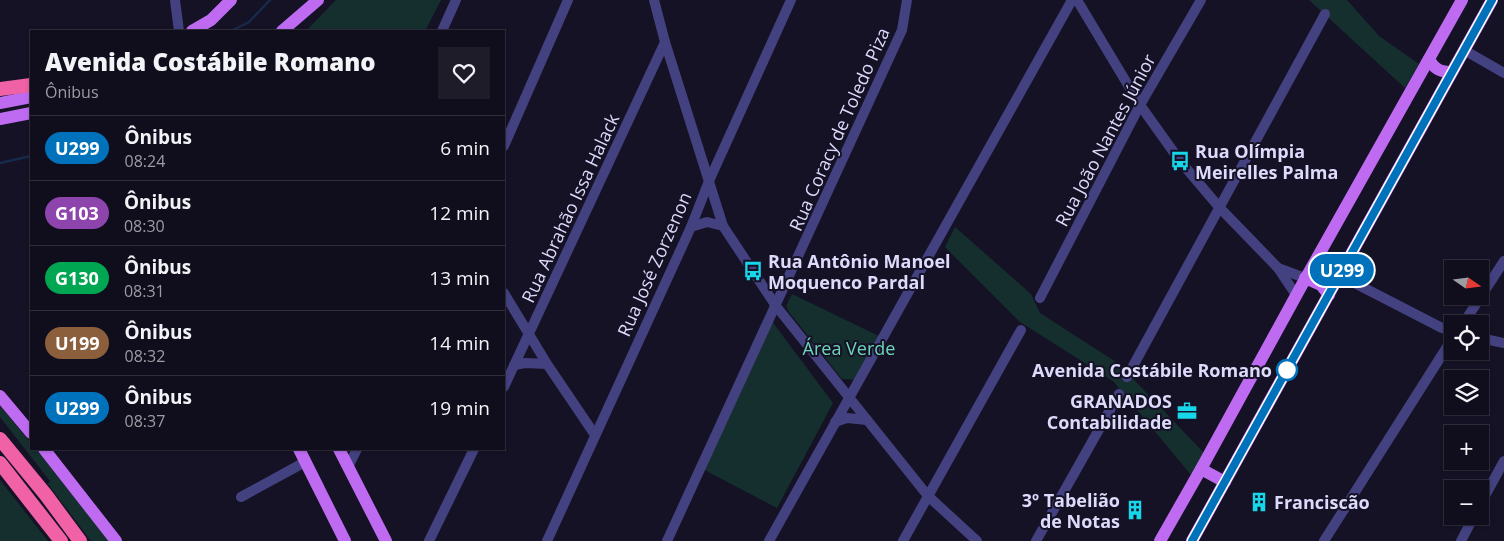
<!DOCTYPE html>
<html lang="pt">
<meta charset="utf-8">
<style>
:root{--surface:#100e1c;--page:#1e1c29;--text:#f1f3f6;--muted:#9c9ca3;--line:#302e3b}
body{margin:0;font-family:"Open Sans",sans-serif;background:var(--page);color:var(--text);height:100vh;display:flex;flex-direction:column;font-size:19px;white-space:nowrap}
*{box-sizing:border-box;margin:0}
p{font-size:16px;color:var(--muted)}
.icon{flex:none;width:28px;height:28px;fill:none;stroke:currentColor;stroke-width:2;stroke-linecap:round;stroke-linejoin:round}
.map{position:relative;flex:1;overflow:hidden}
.sheet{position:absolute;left:30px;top:30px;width:475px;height:420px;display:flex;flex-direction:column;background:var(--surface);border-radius:0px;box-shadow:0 1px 4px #0004,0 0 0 1px var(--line)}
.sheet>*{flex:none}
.badge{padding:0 10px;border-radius:16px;font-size:18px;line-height:32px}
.needle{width:32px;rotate:104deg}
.controls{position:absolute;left:1444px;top:260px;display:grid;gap:10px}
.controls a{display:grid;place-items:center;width:45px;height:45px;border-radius:0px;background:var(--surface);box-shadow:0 1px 4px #0004,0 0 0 1px var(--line);font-size:25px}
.map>.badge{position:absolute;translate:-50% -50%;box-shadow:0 0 0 2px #fff}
.round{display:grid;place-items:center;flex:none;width:52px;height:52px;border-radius:0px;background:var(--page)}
.headline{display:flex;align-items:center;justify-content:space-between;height:85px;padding:0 15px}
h1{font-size:24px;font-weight:800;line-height:38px}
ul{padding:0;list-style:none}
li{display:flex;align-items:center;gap:15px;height:65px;padding:0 15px;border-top:1px solid var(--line)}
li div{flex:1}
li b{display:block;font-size:19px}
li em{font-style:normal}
li .badge{min-width:55px;font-weight:700;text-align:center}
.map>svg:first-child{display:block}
</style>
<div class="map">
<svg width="1504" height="541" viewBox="0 0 1504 541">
<rect width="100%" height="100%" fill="#151226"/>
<!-- green -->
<g fill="#152f2e">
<polygon points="336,0 441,0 425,31 306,31"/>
<polygon points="1309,0 1347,0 1379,36 1419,64 1405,88"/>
<polygon points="955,227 1031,294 1040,313 1119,364 1205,454 1191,475 1113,381 1020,322 945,247"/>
<polygon points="792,294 883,338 860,380 842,379 789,312 786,306"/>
<polygon points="768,316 833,403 777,508 701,468"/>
<polygon points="0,406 31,443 31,449 36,449 109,541 91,541 48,484 50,481 0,417"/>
<polygon points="0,480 48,541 0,541"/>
</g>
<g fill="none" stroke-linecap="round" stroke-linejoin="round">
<!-- stream -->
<g stroke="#162b4c" stroke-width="2.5">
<polyline points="231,31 249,22 270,0"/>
<polyline points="0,163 31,156"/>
</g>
<!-- minor -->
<g stroke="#434180" stroke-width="10">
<polyline points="175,0 179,31"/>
<polyline points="654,0 665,42 723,226 776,306 928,496 977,541"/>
<polyline points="1077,0 1140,105 1180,161 1219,207 1278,268 1296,295"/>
<polyline points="442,31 456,0"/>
<polyline points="1464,50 1504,73"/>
<polyline points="504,146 568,0"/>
<polyline points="691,227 707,222 723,226"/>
<polyline points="1278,268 1305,278"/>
<polyline points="1339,275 1442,328 1452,331"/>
<polyline points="504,293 547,364 595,435"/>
<polyline points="1040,298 1140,105 1201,0"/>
<polyline points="1463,324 1504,261"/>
<polyline points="1480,338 1504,343"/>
<polyline points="514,365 525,363 547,364"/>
<polyline points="1127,377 1325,14"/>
<polyline points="504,387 665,42"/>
<polyline points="835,422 847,418 867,420"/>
<polyline points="348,467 357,449"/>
<polyline points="241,497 305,462"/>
<polyline points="1480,505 1504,461"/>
<polyline points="429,541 474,449"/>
<polyline points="547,541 691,227 709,181 791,0"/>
<polyline points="667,541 902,30 907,0"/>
<polyline points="769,541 1072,0"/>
<polyline points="903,541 1021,330"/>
<polyline points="1036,541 1119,394"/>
<polyline points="1324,541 1452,339"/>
<polyline points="1461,541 1474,516"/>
</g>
<!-- major -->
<g stroke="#be6bf1" stroke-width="12">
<polyline points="192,31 211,20 231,0"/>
<polyline points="282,31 318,0"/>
<path d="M1429,59C1434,69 1440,72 1452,72"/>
<polyline points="0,103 31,97"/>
<polyline points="0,119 31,113"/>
<polyline points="1305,278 1321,285 1329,295"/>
<polyline points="0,396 31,433"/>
<polyline points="44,449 116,541"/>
<polyline points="299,449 345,541"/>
<polyline points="339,449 386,541"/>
<polyline points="1201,469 1225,482"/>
<polyline points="1160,541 1201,469 1303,283 1462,0"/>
<polyline points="1192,541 1492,0"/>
</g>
<!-- highway -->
<g stroke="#f061a6" stroke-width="14">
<polyline points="0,89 31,85"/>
<polyline points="0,439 46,495 80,541"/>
<polyline points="0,463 61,541"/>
</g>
</g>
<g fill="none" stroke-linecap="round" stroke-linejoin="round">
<defs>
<polyline id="line" points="1192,541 1492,0"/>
</defs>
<!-- line casing -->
<use href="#line" stroke="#fff" stroke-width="11"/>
<!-- line -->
<use href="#line" stroke="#0072bc" stroke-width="8"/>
</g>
<!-- icons -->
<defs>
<symbol id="bus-bare" viewBox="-9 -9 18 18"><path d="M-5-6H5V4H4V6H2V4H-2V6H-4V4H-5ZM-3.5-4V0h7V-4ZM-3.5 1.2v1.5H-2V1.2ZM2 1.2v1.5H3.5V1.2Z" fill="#18d6e9" stroke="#151226" stroke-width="2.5" paint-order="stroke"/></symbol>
<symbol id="office-bare" viewBox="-9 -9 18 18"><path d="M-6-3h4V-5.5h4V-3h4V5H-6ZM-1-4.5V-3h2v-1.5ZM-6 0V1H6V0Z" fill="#18d6e9" stroke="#151226" stroke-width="2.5" paint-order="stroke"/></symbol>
<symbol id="building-bare" viewBox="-9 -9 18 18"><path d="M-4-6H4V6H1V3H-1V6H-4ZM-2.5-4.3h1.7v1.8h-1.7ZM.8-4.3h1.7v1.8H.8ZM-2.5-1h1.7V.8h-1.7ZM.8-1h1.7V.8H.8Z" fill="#18d6e9" stroke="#151226" stroke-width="2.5" paint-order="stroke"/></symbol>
</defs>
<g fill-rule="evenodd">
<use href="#bus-bare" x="1166" y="147" width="28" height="28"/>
<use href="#bus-bare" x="739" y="257" width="28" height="28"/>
<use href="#office-bare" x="1173" y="397" width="28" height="28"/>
<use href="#building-bare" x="1245" y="488" width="28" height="28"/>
<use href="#building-bare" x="1121" y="496" width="28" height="28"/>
</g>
<!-- markers -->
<circle fill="#fff" stroke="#0072bc" stroke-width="2.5" cx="1287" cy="370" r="10"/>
<g text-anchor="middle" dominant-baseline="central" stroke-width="4" stroke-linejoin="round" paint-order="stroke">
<!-- street labels -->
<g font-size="18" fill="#dddafb" stroke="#151226">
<text transform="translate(839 129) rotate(-66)">Rua Coracy de Toledo Piza</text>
<text transform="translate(1105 140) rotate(-62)">Rua João Nantes Júnior</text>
<text transform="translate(570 208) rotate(-65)">Rua Abrahão Issa Halack</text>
<text transform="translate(654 264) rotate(-66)">Rua José Zorzenon</text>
</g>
<!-- poi labels -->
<g font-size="18" font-weight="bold" fill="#dddafb" stroke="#151226" text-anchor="start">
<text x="1195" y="151">Rua Olímpia<tspan x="1195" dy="21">Meirelles Palma</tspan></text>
<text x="768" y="261">Rua Antônio Manoel<tspan x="768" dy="21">Moquenco Pardal</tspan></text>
<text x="1172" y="401" text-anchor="end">GRANADOS<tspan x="1172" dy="21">Contabilidade</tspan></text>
<text x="1120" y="500" text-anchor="end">3º Tabelião<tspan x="1120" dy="21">de Notas</tspan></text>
<text x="1274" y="502">Franciscão</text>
</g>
<!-- park labels -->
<g font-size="18" fill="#6cd5ba" stroke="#151226">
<text x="849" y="348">Área Verde</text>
</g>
<!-- stop labels -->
<g font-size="18" font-weight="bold" fill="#dddafb" stroke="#151226" text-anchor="end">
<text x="1272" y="370">Avenida Costábile Romano</text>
</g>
</g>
</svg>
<div class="controls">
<a><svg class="needle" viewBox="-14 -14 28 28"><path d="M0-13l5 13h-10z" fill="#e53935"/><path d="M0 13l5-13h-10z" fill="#9c9ca3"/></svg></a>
<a><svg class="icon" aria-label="locate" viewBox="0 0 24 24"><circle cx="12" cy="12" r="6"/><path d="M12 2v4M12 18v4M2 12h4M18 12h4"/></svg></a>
<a><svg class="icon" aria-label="layers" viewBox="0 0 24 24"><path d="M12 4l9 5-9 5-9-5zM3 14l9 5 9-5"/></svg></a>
<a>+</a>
<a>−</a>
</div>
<b class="badge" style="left:1342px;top:270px;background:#0072bc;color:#fff">U299</b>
<section class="sheet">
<div class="headline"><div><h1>Avenida Costábile Romano</h1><p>Ônibus</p></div><a class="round"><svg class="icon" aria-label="heart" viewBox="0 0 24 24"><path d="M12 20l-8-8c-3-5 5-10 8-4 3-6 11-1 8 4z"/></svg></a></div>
<ul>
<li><span class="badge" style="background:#0072bc;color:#fff">U299</span><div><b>Ônibus</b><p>08:24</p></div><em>6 min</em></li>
<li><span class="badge" style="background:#8e44ad;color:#fff">G103</span><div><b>Ônibus</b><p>08:30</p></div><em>12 min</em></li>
<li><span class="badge" style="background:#00a651;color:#fff">G130</span><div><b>Ônibus</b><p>08:31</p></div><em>13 min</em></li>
<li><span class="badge" style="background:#8b5e3c;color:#fff">U199</span><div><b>Ônibus</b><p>08:32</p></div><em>14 min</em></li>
<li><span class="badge" style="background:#0072bc;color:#fff">U299</span><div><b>Ônibus</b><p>08:37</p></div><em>19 min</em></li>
</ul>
</section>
</div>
